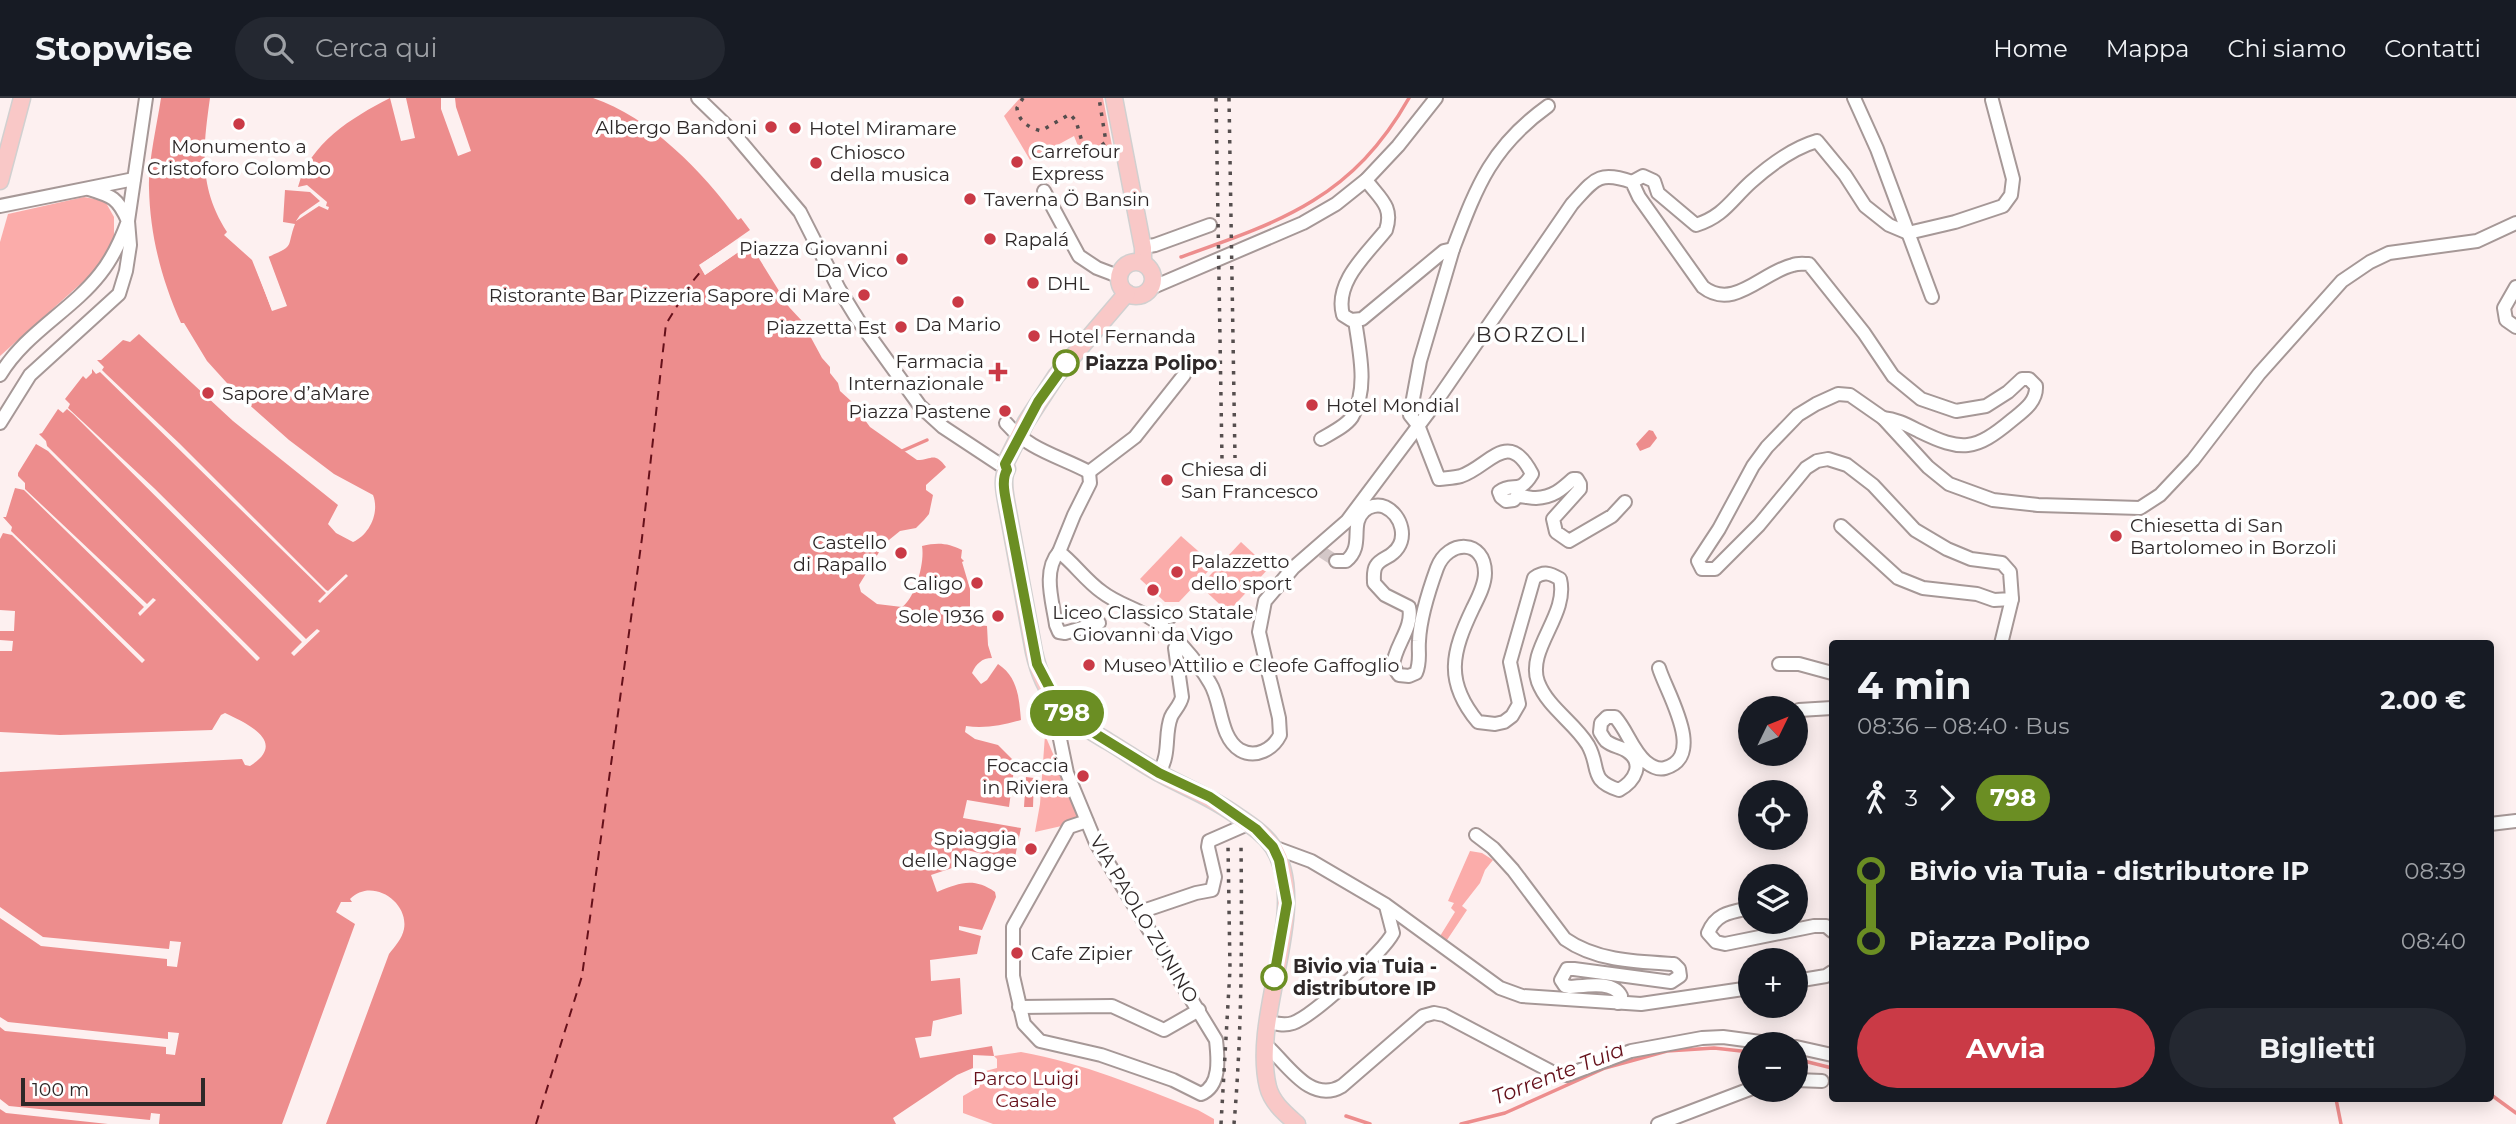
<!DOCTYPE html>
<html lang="it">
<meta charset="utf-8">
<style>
:root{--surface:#171b24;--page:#242831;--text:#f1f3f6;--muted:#9ea1a6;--line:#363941;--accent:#ca3a46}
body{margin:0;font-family:Montserrat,sans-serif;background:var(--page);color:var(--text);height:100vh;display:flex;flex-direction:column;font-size:26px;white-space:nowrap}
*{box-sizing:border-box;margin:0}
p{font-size:23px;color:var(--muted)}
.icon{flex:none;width:38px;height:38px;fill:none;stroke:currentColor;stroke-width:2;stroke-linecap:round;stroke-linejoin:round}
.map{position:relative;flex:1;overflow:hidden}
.panel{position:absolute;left:1829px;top:542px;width:665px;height:462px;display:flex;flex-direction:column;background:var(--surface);border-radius:7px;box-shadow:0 4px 18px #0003}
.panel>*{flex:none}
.badge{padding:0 14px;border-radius:23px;font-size:24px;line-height:46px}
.needle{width:46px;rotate:47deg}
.controls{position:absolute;left:1738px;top:598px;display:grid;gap:14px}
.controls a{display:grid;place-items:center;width:70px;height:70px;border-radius:50%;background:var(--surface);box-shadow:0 4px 18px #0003;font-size:35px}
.scale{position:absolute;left:21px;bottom:18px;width:184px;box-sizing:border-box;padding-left:7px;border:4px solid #2e2828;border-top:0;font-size:19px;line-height:24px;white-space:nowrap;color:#2e2828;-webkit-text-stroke:5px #fff;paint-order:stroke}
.map>.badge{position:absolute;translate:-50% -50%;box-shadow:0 0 0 4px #fff}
.legs{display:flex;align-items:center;gap:10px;height:77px;padding:0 28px;font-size:23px}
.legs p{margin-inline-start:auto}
.summary{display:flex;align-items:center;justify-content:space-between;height:119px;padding:0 28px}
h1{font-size:38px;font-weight:700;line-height:52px}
.cta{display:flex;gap:14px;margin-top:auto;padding:14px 28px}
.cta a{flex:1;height:80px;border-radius:42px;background:var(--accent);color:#fff;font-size:28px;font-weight:700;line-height:80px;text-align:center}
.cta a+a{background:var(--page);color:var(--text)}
ul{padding:0 28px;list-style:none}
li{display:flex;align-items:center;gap:24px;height:70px;font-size:26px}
li i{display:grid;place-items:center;width:10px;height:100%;margin:0 9px;background:currentColor}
li i::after{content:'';width:18px;height:18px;margin:-9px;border:5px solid;border-radius:50%;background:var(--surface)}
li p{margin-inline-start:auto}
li:first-child i{background:linear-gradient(#0000 50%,currentColor 0)}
li:last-child i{background:linear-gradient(currentColor 50%,#0000 0)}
header{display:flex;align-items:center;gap:42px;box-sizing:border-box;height:98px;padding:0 35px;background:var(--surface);border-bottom:2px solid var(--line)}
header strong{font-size:33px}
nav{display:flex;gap:38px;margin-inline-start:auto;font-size:24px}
.search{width:490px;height:63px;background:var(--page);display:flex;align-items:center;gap:18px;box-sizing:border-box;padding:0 24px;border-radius:38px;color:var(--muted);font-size:26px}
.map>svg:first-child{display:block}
</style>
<header>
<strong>Stopwise</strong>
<div class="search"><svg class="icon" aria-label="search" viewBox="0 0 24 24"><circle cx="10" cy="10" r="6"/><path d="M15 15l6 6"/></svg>Cerca qui</div>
<nav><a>Home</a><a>Mappa</a><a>Chi siamo</a><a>Contatti</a></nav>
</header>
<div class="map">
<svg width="2516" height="1026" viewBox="0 0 2516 1026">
<rect width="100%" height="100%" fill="#fdf0f0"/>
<!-- green -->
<g fill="#fbacaa">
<polygon points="1020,0 1103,0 1113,53 1082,58 1074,38 1030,62 1004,18"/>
<polygon points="84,99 105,103 114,119 114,156 0,258 0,144 8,116"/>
<polygon points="1181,438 1214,467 1179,504 1165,504 1140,481"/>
<polygon points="1241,444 1269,470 1228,514 1200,488"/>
<polygon points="1045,637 1078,714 1076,720 1066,727 1035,734 1040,706"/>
<polygon points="1470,753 1482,755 1493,762 1485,772 1480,785 1462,808 1467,812 1443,848 1437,843 1455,814 1451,810 1454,805 1448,803"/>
<path d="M1021,954C1083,965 1140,989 1198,1012L1214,1021V1026H993L963,1015V998L975,991L982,974L997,970V961L994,958Z"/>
</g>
<!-- water -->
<g fill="#ed8d8d">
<path d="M161,0H210C203,50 198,89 227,134L224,137L252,162L272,212L286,207L268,159C296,147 286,150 295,126L283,124L285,92L310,94L320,103L300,117L296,123L319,108L328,112L329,109L326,108L327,104L307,87L298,89C310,45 351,20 390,0L401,43L415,40L406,0H441V11L458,58L471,53L456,9L455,0H593C650,19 703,74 738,122L741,120L750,132L700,167L705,177L750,146L789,209L802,223L822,260L830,269V275L838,285L840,293L851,303L870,329L917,362C932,362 934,353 946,369L926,387V392L933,397L929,416L924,422L916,430L900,433L884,446L859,487L861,494L877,506L902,509C915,500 925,465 922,448C938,444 948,445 962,452L961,460L964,463L962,464L970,491V514L978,527L987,528L988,547L992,560C982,560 976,566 972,575L981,586L987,582L998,566C1018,579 1019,600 1021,622C1003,627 985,631 966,628L965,634L975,641L998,647L1015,664L1009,709L967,702L963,720L1021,730L1014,764L967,752L964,766L931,777L937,794C960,785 973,779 995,794L996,799L982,832L959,828V832L981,838L977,856L930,862L931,883L960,880L962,916L933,923L931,938L915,940L920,960L992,948L994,958L973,957V970L957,977L893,1020L896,1026H326L389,856C395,848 402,841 404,831C409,803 371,779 350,801L352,804H341L336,814L355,826L282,1026H159L160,1016L151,1015L150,1022L9,1008L0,1001V929L5,933L166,949V956L175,957L179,935L168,934V941L8,924L0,919V820L41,848L167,861V868L177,869L181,844L170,843L169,851L43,839L0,809V674L242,661L245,667L250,668C288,644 248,626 225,615L221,617L212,632L60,637L0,634V553H12L13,543L0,542V533H14L15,513L0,512V441L3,435L12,437L142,565L145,562L11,433L12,429L3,419H6L15,390L24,392L144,509L138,515L140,518L156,502L153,500L147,506L25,391V385L18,378V375L36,346L48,353L257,563L260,560L47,348L46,343L39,336L42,335L58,311L63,315L67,311L73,316L302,544L291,555L294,558L320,533L317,531L306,541L154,390L68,310L70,306L65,301L83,278L86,281L92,275V271L96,276L100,274L324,493L326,495L318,503L320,505L348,478L346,476L328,493L326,492L179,345L106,276L102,272L104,269L97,262H101L123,242L130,244L139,236L233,323L338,407L328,426L336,435L353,444C369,437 380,415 373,397L334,376L289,342L236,295L207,263L184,225H181C162,183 150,138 149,90C148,64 157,27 161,0Z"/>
<polygon points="1649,332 1653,333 1657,340 1650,349 1640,353 1636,346"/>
<polygon points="1026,679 1034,680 1033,709 1024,709"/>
<polygon points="0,1011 6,1015 108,1026 0,1026"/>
</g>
<!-- pier -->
<g fill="#fdf0f0">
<polygon points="745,137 746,140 704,168 706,172 748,143 750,146 705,177 699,167"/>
<polygon points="268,157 287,208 272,213 253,162 255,161 274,208 282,205 264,160"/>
</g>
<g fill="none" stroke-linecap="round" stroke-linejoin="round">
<!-- stream -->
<g stroke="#ed8d8d" stroke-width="3.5">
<path d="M1181,159C1283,123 1353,99 1409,0"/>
<polyline points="902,353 927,342"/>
<polyline points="1796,961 1832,970"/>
<polyline points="2490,996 2516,1015"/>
<polyline points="2336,1001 2341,1026"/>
<polyline points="1346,1018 1370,1026"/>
<polyline points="1461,1026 1505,1015 1605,970 1667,953 1714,950 1750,954"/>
</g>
<!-- ferry -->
<polyline stroke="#65101a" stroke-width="2" stroke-dasharray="9 7" stroke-linecap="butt" points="536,1026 582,878 642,440 666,226 692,184 702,172"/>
<!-- minor-tunnel -->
<polyline stroke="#d4c8c8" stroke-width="12" stroke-dasharray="12 6" stroke-linecap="butt" points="1322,454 1336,463"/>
<defs>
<g id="minor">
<polyline points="698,0 730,31 800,114 839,191 858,222 920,308 943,329 999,366"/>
<polyline points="1854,0 1877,51 1932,199"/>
<path d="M1366,82C1379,100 1394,108 1386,132C1367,156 1334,184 1343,217L1351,222L1362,221L1444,153L1453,151L1420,263L1410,317L1418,327L1439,381C1446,380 1454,380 1461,378C1489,369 1508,329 1532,376C1519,398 1513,383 1499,394L1501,399L1506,403L1514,402L1517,398C1524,398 1530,400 1536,400C1553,399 1561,392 1573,381H1577L1580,386V391L1553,421L1556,434L1569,443L1612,418L1625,404"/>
<path d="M1632,84L1643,78L1654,83L1658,95L1696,127C1724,118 1731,102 1751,84C1770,67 1793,50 1817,43L1845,77L1865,108L1889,127L1908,135L1955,124L2003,108L2011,97L2013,81L1992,2"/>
<polyline points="1044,93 1079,158 1097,170 1118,178"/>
<polyline points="0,108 134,81"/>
<polyline points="1143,149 1155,147 1210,127"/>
<path d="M1453,151C1477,88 1491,49 1548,8"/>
<polyline points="2516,189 2504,210 2506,222 2516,229"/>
<polyline points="1151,190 1303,125 1336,106 1366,82 1398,48 1436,0"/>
<path d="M0,277C25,235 71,213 100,176C113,160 121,142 128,123C118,100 112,98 89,91"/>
<polyline points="0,325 30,277 119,196 126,173 130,147 128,123 146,0"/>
<path d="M1006,325C1029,352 1059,358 1089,374"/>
<path d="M1321,341C1331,335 1346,328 1352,319C1369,291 1359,252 1355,222"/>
<path d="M1089,374L1090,385L1074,417L1059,454C1074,465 1085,482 1102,494C1116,505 1134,510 1149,519C1170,531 1198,564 1210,585C1222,604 1219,639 1240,652C1256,661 1273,651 1280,637L1279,620L1259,534L1265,503L1293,470L1347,423L1431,311L1572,106C1594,82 1598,72 1632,84L1639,99L1703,189C1734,213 1762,174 1793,167C1798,165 1804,166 1809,166L1864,235L1893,278L1921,301L1956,313L1986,308L2008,294L2022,281H2029L2036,288C2037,304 2023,313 2012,322C1975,353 1962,354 1919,333C1907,327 1896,321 1883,320"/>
<polyline points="1089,374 1135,339 1184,277"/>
<polyline points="1841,428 1898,480 1923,490 1977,496 1994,502 2012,501 2010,474 2002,465 1971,461 1947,451 1915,432 1873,387 1847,367 1828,361 1817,363 1806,370 1759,427 1715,471 1702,471 1698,463 1719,431 1753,368 1767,349 1798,317 1816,306 1838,296 1850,297 1883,320 1928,369 1949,386 1993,402 2038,407 2140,410 2160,397 2193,362 2259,276 2342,183 2370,164 2389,155 2477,143 2516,125"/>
<path d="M1059,454C1042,473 1053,505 1056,527L1059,534L1065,535L1099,525"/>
<path d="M1336,463H1346C1365,448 1349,427 1364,413C1369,408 1378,406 1385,409C1402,417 1409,442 1393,455C1388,460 1380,461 1376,468C1373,473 1374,479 1374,485L1385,497L1409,509C1414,530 1394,548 1393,568L1399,577L1409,578L1416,575C1421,563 1418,555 1419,543C1420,520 1429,492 1437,470C1448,441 1485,441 1485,475C1485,487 1478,500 1473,510C1452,554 1444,583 1478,624L1495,626L1504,624L1512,618L1519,606L1510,564L1534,480C1544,473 1550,475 1560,481C1569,517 1526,551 1538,584C1548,610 1574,624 1588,647C1601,670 1588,682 1619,692C1635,683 1645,665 1627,653C1621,649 1612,648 1606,643C1604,641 1602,637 1600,634L1601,625L1607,619H1615C1627,632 1632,652 1646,664C1651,668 1658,672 1665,670C1707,658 1666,594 1659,570"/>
<polyline points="1150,519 1170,519"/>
<polyline points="2001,546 2012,501"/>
<polyline points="1779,566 1799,566 1832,575"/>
<path d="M1053,598L1054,612L1067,675L1096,745L1216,942C1218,960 1221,988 1201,996L1173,982L1101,957L1040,943L1024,926L1013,878V829L1069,729L1087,723"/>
<polyline points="1799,612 1832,610"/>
<path d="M1159,675C1171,654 1164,637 1171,619C1174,612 1180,608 1182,599L1175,550L1178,545"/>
<polyline points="2490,726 2516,723"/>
<path d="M1476,737L1493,750L1513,772L1565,841C1596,863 1637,864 1674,866L1679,871L1680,878L1671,884L1574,871H1567L1561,882L1565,888L1570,889C1585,888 1613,882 1621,898L1618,905"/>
<polyline points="1273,749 1311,763 1386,807 1500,890 1522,898 1641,906 1750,890"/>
<path d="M1750,810C1731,814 1716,815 1708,835L1716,844L1725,846L1814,828H1826L1832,833"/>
<polyline points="1140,814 1196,795 1212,792 1215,779 1208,749 1209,743 1241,729 1246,724"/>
<polyline points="1796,883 1826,878 1832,874"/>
<polyline points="1019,909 1112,908 1164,932 1199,912"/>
<path d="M1267,923C1276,926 1284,928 1293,925C1313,918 1383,854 1393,835L1386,808"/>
<path d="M1265,946C1286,964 1310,1007 1342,988L1423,918L1434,915L1444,917L1554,975L1567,977L1631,953L1702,940L1723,939L1783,947"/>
<polyline points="1796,949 1832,957"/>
<polyline points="1796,982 1822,983"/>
<polyline points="1658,1026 1750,991"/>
</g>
<g id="major">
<polyline points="1114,0 1143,150 1143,165"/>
<polyline points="0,83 22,0"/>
<circle cx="1136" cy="181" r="17"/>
<path d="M1127,195L1056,278L1026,324L1005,366L1007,371C1001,381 1005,396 1007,408L1034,554C1038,572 1046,592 1058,606C1072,623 1091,633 1109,644C1126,654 1142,666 1159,675C1184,689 1209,698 1233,715C1247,725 1263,734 1273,749C1312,810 1250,916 1268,989C1272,1005 1286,1016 1297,1026"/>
</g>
</defs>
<!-- minor casing -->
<use href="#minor" stroke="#a69897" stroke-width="16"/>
<!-- major casing -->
<use href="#major" stroke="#d1d0d0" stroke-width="19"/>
<!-- minor -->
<use href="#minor" stroke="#fff" stroke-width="12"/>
<!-- major -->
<use href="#major" stroke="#f9c8c7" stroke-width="16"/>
<!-- rail -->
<g stroke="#554e4e" stroke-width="3.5" stroke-dasharray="3.5 7" stroke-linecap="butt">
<path d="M1023,0L1017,10C1018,23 1029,30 1041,33L1070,16L1076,23L1083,47L1095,52L1106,44L1099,0"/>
<polyline points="1216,0 1222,361"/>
<polyline points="1229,0 1235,360"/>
<polyline points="1221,1026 1230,871 1228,747"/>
<path d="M1234,1026C1242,933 1242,840 1241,747"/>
</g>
</g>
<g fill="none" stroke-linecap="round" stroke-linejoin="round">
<defs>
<path id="line-1" d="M1066,265L1038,304L1005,366L1007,372C1001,382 1005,397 1007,408L1037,566L1058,606L1078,625L1159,675L1210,699L1256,731L1273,749L1279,762L1287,805L1274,879"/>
</defs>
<!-- line-1 casing -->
<use href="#line-1" stroke="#fff" stroke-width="16"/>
<!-- line-1 -->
<use href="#line-1" stroke="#6b8e23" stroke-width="10"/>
</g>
<!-- markers -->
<g fill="#ca3a46" stroke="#fff" stroke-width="2.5">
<circle cx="239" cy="26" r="7"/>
<circle cx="771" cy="29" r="7"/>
<circle cx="795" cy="30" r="7"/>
<circle cx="1017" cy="64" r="7"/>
<circle cx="816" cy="65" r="7"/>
<circle cx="970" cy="101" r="7"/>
<circle cx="990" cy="141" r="7"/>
<circle cx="902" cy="161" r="7"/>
<circle cx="1033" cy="185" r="7"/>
<circle cx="864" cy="197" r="7"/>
<circle cx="958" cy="204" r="7"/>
<circle cx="901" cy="229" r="7"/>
<circle cx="1034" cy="238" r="7"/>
<path d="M994.5 263.5h7v7h7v7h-7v7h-7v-7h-7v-7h7z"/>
<circle cx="208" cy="295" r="7"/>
<circle cx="1312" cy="307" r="7"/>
<circle cx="1005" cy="313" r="7"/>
<circle cx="1167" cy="382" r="7"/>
<circle cx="2116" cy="438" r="7"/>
<circle cx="901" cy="455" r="7"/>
<circle cx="1177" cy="474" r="7"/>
<circle cx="977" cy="485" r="7"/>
<circle cx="1153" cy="492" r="7"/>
<circle cx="998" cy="518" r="7"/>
<circle cx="1089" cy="567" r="7"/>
<circle cx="1083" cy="678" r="7"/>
<circle cx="1031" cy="751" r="7"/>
<circle cx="1017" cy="855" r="7"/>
</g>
<g fill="#fff" stroke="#6b8e23" stroke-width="3.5">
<circle cx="1066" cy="265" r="12"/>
<circle cx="1274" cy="879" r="12"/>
</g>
<g text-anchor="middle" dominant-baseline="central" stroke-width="7" stroke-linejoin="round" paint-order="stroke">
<!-- poi labels -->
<g font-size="19" fill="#2e2828" stroke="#fff" text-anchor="start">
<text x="757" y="29" text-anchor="end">Albergo Bandoni</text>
<text x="809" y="30">Hotel Miramare</text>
<text x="239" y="48" text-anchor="middle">Monumento a<tspan x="239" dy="22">Cristoforo Colombo</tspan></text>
<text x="1031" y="53">Carrefour<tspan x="1031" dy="22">Express</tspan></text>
<text x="830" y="54">Chiosco<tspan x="830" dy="22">della musica</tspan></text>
<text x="984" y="101">Taverna Ö Bansin</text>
<text x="1004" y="141">Rapalá</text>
<text x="888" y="150" text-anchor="end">Piazza Giovanni<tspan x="888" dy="22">Da Vico</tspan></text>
<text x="1047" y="185">DHL</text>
<text x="850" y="197" text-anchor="end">Ristorante Bar Pizzeria Sapore di Mare</text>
<text x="958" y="226" text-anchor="middle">Da Mario</text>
<text x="887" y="229" text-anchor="end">Piazzetta Est</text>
<text x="1048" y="238">Hotel Fernanda</text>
<text x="984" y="263" text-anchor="end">Farmacia<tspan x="984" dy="22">Internazionale</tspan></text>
<text x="222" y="295">Sapore d’aMare</text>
<text x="1326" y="307">Hotel Mondial</text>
<text x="991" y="313" text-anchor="end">Piazza Pastene</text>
<text x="1181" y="371">Chiesa di<tspan x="1181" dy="22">San Francesco</tspan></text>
<text x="2130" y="427">Chiesetta di San<tspan x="2130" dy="22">Bartolomeo in Borzoli</tspan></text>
<text x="887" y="444" text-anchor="end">Castello<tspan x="887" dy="22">di Rapallo</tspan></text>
<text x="1191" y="463">Palazzetto<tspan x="1191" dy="22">dello sport</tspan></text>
<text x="963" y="485" text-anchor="end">Caligo</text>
<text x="1153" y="514" text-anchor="middle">Liceo Classico Statale<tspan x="1153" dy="22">Giovanni da Vigo</tspan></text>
<text x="984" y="518" text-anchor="end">Sole 1936</text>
<text x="1103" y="567">Museo Attilio e Cleofe Gaffoglio</text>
<text x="1069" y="667" text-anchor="end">Focaccia<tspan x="1069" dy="22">in Riviera</tspan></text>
<text x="1017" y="740" text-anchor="end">Spiaggia<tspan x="1017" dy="22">delle Nagge</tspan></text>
<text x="1031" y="855">Cafe Zipier</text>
</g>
<!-- stop labels -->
<g font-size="19" font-weight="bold" fill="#2e2828" stroke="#fff" text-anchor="start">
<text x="1085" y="265">Piazza Polipo</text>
<text x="1293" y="868">Bivio via Tuia -<tspan x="1293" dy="22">distributore IP</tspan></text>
</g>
<!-- street labels -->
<g font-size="19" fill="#2e2828" stroke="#fff">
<text transform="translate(1144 821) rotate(59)">VIA PAOLO ZUNINO</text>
</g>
<!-- park labels -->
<g font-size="19" fill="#67121c" stroke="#fff">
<text x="1026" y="980">Parco Luigi<tspan x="1026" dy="22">Casale</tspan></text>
</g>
<!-- neighbourhood labels -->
<g font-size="21" letter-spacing="2" fill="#2e2828" stroke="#fff">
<text x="1532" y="236">BORZOLI</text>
</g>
<!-- water labels -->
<g font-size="21" font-style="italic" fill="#65101a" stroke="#fff">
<text transform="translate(1558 975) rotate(-21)">Torrente Tuia</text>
</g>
</g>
</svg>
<div class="controls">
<a><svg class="needle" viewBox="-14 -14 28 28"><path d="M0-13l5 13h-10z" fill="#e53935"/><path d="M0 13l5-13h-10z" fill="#9ea1a6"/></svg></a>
<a><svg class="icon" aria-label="locate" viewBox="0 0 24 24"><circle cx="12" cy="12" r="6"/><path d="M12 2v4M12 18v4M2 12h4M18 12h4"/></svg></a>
<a><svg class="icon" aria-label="layers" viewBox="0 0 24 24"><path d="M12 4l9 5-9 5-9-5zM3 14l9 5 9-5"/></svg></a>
<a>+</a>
<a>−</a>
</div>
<div class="scale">100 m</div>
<b class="badge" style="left:1067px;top:615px;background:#6b8e23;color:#fff">798</b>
<section class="panel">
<div class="summary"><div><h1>4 min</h1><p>08:36 – 08:40 · Bus</p></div><b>2.00 €</b></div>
<div class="legs"><svg class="icon" aria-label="walk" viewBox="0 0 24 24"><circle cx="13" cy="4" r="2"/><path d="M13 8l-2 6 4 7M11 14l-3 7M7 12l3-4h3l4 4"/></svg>3<svg class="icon" aria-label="forward" viewBox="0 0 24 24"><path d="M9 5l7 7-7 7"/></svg><b class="badge" style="background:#6b8e23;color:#fff">798</b></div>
<ul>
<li><i style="color:#6b8e23"></i><b>Bivio via Tuia - distributore IP</b><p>08:39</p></li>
<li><i style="color:#6b8e23"></i><b>Piazza Polipo</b><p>08:40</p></li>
</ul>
<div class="cta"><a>Avvia</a><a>Biglietti</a></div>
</section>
</div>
